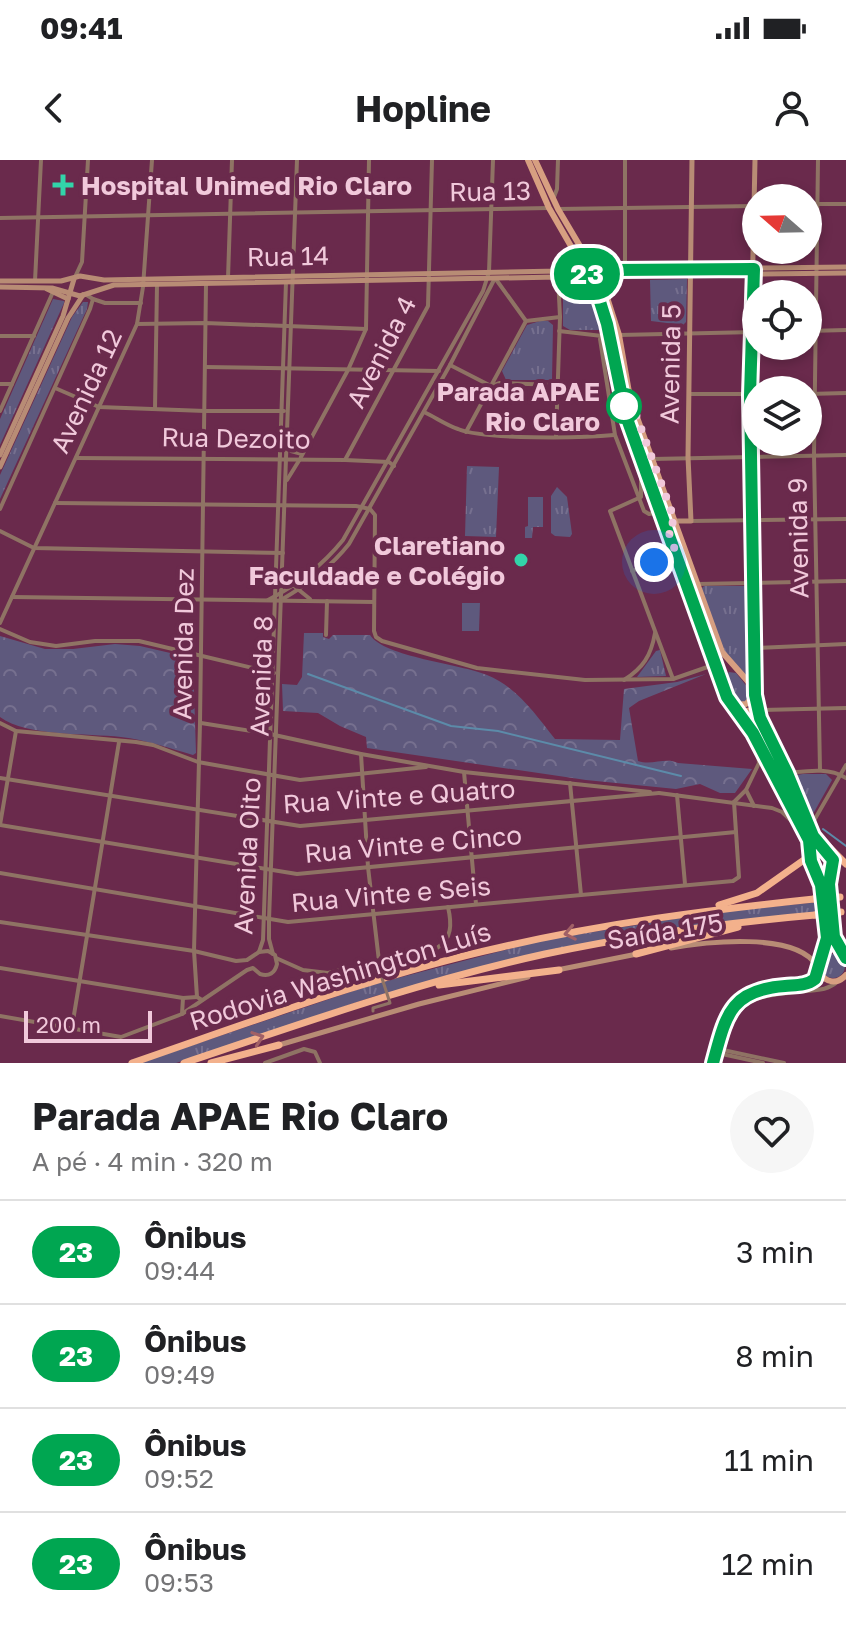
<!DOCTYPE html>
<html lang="pt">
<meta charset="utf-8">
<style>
:root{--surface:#fff;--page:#f6f6f6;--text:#202124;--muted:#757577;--line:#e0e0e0}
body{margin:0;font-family:"Golos Text",sans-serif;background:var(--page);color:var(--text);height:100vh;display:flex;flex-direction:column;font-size:30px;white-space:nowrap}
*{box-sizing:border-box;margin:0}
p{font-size:26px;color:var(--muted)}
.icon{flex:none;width:44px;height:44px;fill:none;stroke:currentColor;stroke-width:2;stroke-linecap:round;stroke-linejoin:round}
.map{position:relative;height:903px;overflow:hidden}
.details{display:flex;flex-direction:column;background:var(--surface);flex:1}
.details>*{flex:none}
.badge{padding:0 16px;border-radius:26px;font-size:28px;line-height:52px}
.needle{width:52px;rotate:290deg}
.tools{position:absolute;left:742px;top:24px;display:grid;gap:16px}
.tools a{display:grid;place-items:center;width:80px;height:80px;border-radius:50%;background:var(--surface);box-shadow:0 4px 12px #0003;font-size:40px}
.scale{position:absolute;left:24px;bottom:20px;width:128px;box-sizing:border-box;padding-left:8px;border:4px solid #f1c9db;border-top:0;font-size:22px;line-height:28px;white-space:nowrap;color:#f1c9db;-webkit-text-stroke:6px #6a2a4c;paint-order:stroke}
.you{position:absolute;width:40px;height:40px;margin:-20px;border:6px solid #fff;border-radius:50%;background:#1a73e8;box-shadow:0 0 0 12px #1a73e833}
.map>.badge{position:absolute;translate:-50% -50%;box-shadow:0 0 0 4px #fff}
.round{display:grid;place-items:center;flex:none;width:84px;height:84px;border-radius:42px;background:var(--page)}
.summary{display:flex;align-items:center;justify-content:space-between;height:136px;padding:0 32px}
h1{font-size:38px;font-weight:700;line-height:60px}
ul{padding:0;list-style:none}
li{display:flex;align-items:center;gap:24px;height:104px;padding:0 32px;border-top:2px solid var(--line)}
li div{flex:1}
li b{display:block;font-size:30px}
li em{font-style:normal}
li .badge{min-width:88px;font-weight:700;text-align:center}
.status{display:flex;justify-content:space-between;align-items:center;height:56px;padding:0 40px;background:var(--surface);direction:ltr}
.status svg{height:22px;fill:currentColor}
header{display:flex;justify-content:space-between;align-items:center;height:104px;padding:0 32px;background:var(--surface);font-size:36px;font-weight:700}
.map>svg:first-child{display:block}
</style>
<div class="status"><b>09:41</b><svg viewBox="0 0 49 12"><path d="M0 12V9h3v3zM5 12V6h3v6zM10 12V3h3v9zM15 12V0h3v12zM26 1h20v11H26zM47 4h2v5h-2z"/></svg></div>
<header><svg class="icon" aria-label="back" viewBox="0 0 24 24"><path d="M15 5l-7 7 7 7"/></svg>Hopline<svg class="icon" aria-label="person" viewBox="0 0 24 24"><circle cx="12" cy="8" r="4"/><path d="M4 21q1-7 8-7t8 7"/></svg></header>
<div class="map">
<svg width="846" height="903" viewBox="0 0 846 903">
<defs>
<pattern id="grass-tufts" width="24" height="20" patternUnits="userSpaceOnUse" patternTransform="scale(2)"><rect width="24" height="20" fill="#5e597d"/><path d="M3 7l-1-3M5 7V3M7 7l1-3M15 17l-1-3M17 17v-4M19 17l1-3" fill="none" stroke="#76708f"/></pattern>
<pattern id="forest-crowns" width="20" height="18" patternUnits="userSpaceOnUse" patternTransform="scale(2)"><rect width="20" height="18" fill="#5e597d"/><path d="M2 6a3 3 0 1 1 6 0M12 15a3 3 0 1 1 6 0" fill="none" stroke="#76708f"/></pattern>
</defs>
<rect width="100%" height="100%" fill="#6a2a4c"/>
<!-- grass -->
<g fill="url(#grass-tufts)">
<polygon points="687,119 686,162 683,165 651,161 650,120"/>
<path d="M567,122C584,131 606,148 600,170H570L563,166V127Z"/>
<polygon points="53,139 64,141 64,143 0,285 0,259"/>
<polygon points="83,142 88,142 87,149 0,339 0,315 72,157"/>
<polygon points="540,161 548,161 553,165 552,220 506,220 502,211 527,165"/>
<polygon points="467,306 499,307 496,377 465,376"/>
<polygon points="557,327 567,337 572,374 570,377 555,376 551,373 551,336"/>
<polygon points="528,337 543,337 543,367 533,367 532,378 525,378 525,367 528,366"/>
<polygon points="704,426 745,426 751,431 752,520 750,521 723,491 701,429"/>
<polygon points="660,490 666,516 637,517 656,491"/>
<polygon points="729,512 736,513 749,529 749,538 744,542 734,542 729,536 724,520"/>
<polygon points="803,614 826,614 832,620 813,654 808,650 794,623 797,615"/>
<polygon points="820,742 820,750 815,752 637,774 375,836 176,903 140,903 371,825 543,780 718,752"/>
<circle cx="833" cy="806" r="12"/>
</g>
<!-- forest -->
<g fill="url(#forest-crowns)">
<path d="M304,473H323V477L329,479L333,475H370C384,497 461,504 487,515C517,527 536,555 555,579L620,580L624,529L677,522L706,514L639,541L629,548L638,601C652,606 665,597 678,603L752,609L735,633H720L700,624L676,629L586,620L367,588L366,577L340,566L318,553L283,551L282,524L297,525L302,517Z"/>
<path d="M0,476L45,489H73L115,484L140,486L179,495L194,531L196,593L193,595C169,588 146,580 121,577C88,573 27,577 0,557Z"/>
</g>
<!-- pitch -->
<polygon fill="#5e597d" points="462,443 480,443 479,471 462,471"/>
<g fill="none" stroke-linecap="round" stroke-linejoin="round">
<!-- stream -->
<g stroke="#5c8ba9" stroke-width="2">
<polyline points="308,514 451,566 498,571 681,616"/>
<polyline points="823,669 846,686"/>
</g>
<!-- minor -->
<g stroke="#8f7364" stroke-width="4">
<polyline points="625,0 625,109"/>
<polyline points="818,0 814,295 820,610"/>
<polyline points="554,37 557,29 558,0"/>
<polyline points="808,44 846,44"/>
<polyline points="558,49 754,46"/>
<polyline points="0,58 549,48"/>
<polyline points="228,118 232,0"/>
<polyline points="35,121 41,0"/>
<polyline points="137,164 205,163 366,169"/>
<polyline points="607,164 600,179 615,275 644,351 649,354 661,352"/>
<polyline points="559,171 602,176"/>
<polyline points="808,171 846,170"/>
<polyline points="619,175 756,172"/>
<polyline points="0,176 34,176"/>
<polyline points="450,205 491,226 500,223 555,225"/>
<polyline points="205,207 439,211"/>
<polyline points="0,224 12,224"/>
<polyline points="55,228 99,247 205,251 284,251"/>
<polyline points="689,234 756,234"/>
<polyline points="808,234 846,233"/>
<polyline points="155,249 157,125"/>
<polyline points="0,251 53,132"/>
<path d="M424,252C435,257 446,265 458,269C484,280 583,278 614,275"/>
<polyline points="466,272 526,161 560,157"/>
<polyline points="556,276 560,157 558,117"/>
<polyline points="301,297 348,210 366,169 369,0"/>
<polyline points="76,298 345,300 389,302 394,306"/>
<polyline points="652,299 846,295"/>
<polyline points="345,300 428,146 432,0"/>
<polyline points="641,304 641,337 610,351 673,519"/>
<polyline points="55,343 356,346 370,349 375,355 374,471 376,477 382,481 477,508 585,520 673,519 716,504"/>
<polyline points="691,361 846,359"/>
<polyline points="0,371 34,388 283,393"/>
<polyline points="632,411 675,393"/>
<polyline points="294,426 310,439"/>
<polyline points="688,427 697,424 846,421"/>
<polyline points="12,437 374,442"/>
<path d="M268,440C297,425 322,406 343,380L483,131L489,112L493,0"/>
<path d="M281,440C307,425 330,408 349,384L450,205L495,118L526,161"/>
<polyline points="0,469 30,482 56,486 95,481 139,481 274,513"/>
<polyline points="326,475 327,441"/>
<polyline points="756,488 846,484"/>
<path d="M624,520C643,508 651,496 655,473"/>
<polyline points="759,550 846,548"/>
<polyline points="0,563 16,571 136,582 153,585 198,602 300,620 426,607"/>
<polyline points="201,563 270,574 361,594 464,612 650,632"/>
<polyline points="361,594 368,707 379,801"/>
<polyline points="464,612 476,744"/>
<path d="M787,613C807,611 829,607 846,618"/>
<polyline points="0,618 300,666 659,633"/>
<polyline points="570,623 581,735"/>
<polyline points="746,630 754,646"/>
<polyline points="659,633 772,648 782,652 801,670"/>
<polyline points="677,635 685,724"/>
<polyline points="734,642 746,630 759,603 757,584"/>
<polyline points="812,664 846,605"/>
<polyline points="0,665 297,714 736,672"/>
<polyline points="0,665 16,571"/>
<polyline points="0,713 288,762 733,721 739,717 734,642"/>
<path d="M276,798L303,810L328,813L437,788C452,779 452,764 448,747"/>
<polyline points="0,808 183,838 197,837"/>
<polyline points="202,840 197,837 194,791 200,563 206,124"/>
<polyline points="182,854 183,838"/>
<polyline points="72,867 119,582"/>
<polyline points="723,890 784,903"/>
<polyline points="722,894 763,903"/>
<polyline points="265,903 304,889 315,892 320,903"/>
</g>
<!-- tertiary -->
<g stroke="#8f7364" stroke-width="4">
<polyline points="75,117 82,102 88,0"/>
<polyline points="93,139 105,143 141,143"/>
<polyline points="288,286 291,291 302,294"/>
<polyline points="287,320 300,299"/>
<polyline points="0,349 90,149 93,139 85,134"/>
<polyline points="0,463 137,164 143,127 152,0"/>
<path d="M0,762L194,791L236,801L247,800L259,792L268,791L275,795L277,804C275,813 269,817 260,814L253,808L247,810L182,854L121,877L0,856"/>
<polyline points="259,792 263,780 286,122"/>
<polyline points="273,794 269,779 269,760 297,0"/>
<path d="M713,903C722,871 728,833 767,827C782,825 797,826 811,822L817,812"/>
<path d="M720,903C736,839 742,837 807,831C818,830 828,830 837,822"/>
</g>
<!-- secondary -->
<g stroke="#b88c75" stroke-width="5">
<path d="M604,105L607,113L603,125L591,130L578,125C570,112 576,101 590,97L597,99L613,110L846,107"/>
<polyline points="606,119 611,116 846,113"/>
<polyline points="0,121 61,121 80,116 104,120 559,111 576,105"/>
<polyline points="0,127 52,128 80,136 114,125 558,117 575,120"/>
<polyline points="47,129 68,139"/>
<polyline points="0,295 63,156 74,119"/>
<polyline points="0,307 68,158 83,135"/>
<polyline points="667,367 675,361 691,361 688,297 692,0"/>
<polyline points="755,534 750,235 755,0"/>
<path d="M671,788C705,782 796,771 817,806"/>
<polyline points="557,810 637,794"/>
<polyline points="279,885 419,844 528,817"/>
</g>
<!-- primary -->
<g stroke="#d79f81" stroke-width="6">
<path d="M528,0L549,48L595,128L607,164L626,256L727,537L753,573L809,680L811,701L821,725L827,778L818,802L819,812C826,823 837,825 846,815"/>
<polyline points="535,0 558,49 603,125 619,175 630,238 722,492 752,526 760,558 804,653"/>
<polyline points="735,545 746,544 755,535"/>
<polyline points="735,546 745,551 759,550"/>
<polyline points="811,671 833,700 829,724 834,777 846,798"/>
</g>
<!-- motorway -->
<g stroke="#f3b18c" stroke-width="7">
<polyline points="803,650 816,674 846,704"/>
<polyline points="719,745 757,733 818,690 826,690"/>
<polyline points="636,794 738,767"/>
<polyline points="439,825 559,810"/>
<path d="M132,903C254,861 376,815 502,787C605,763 709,750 814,739"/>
<path d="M184,903C303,863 422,821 545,794C634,775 724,763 815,755"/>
<polyline points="211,903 279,885"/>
</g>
<!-- pedestrian-bridge -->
<polyline stroke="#8f7364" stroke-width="3" points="361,816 361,818 380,812 390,843 373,848 373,851"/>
<!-- motorway-bridge -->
<g stroke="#f3b18c" stroke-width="7">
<polyline points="814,739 840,737"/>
<polyline points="815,755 841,752"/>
</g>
</g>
<!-- one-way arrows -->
<defs><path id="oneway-chevron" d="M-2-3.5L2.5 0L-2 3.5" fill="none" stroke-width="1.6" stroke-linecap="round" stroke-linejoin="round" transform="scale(2)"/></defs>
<g stroke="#a16066">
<use href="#oneway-chevron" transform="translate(570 773) rotate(169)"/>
<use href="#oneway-chevron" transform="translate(258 878) rotate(-19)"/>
</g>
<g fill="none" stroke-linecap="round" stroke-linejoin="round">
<defs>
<path id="line" d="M713,903C726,855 730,830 785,826C796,825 806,826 815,819L827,778L821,725L811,701L809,680L753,573L727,537L626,256L607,164L596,129L580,101C594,93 600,103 613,110L754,109L750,235L755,535L760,558L787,613L813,676L833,700L829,724L834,777L846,798"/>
</defs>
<!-- line casing -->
<use href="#line" stroke="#fff" stroke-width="18"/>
<!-- line -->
<use href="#line" stroke="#00a651" stroke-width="12"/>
<!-- walk -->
<polyline stroke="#f1c9db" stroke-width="8" stroke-dasharray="0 14.4" points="624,246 630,238 675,361 667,367 676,393 654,402"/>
</g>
<!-- markers -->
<g fill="#32d4a9" stroke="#6a2a4c" stroke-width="3">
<path d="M59 13h8v8h8v8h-8v8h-8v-8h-8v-8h8z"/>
<circle cx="521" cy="400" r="8"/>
</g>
<circle fill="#fff" stroke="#00a651" stroke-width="4" cx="624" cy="246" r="16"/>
<g text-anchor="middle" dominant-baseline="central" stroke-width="8" stroke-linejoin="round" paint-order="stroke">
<!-- poi labels -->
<g font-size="26" font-weight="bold" fill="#f1c9db" stroke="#6a2a4c" text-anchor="start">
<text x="81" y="25">Hospital Unimed Rio Claro</text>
<text x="505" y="385" text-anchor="end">Claretiano<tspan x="505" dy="30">Faculdade e Colégio</tspan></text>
</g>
<!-- street labels -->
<g font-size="26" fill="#f1c9db" stroke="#6a2a4c">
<text transform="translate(490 31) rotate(-1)">Rua 13</text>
<text transform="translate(288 96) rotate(-1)">Rua 14</text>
<text transform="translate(381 192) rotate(-63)">Avenida 4</text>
<text transform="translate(670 204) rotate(-89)">Avenida 5</text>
<text transform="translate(86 231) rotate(-65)">Avenida 12</text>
<text transform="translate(236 278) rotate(1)">Rua Dezoito</text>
<text transform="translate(798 378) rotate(-91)">Avenida 9</text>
<text transform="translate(183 484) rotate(-89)">Avenida Dez</text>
<text transform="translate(261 516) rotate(-88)">Avenida 8</text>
<text transform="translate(399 636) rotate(-4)">Rua Vinte e Quatro</text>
<text transform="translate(413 684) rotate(-5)">Rua Vinte e Cinco</text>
<text transform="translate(247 696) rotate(-87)">Avenida Oito</text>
<text transform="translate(391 734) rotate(-5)">Rua Vinte e Seis</text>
<text transform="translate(665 771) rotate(-9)">Saída 175</text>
<text transform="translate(340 816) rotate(-17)">Rodovia Washington Luís</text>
</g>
<!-- stop labels -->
<g font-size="26" font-weight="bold" fill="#f1c9db" stroke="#6a2a4c" text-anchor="end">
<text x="600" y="231">Parada APAE<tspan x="600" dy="30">Rio Claro</tspan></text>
</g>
</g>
</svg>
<div class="tools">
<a><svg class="needle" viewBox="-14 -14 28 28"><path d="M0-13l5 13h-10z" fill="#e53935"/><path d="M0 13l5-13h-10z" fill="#757577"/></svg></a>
<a><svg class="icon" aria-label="locate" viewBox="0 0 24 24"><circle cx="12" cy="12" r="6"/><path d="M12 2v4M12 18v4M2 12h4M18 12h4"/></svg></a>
<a><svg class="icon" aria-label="layers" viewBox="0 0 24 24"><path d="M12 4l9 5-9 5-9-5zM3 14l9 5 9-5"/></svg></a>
</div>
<div class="scale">200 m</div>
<div class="you" style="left:654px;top:402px"></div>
<b class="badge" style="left:587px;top:114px;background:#00a651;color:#fff">23</b>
</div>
<section class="details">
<div class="summary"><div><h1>Parada APAE Rio Claro</h1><p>A pé · 4 min · 320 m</p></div><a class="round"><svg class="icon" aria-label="heart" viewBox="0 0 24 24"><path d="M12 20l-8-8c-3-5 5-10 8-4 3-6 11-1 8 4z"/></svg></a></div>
<ul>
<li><span class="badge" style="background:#00a651;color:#fff">23</span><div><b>Ônibus</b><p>09:44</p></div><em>3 min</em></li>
<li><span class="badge" style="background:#00a651;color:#fff">23</span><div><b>Ônibus</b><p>09:49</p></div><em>8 min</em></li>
<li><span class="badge" style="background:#00a651;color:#fff">23</span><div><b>Ônibus</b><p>09:52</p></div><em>11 min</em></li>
<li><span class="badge" style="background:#00a651;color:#fff">23</span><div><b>Ônibus</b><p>09:53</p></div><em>12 min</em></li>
</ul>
</section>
